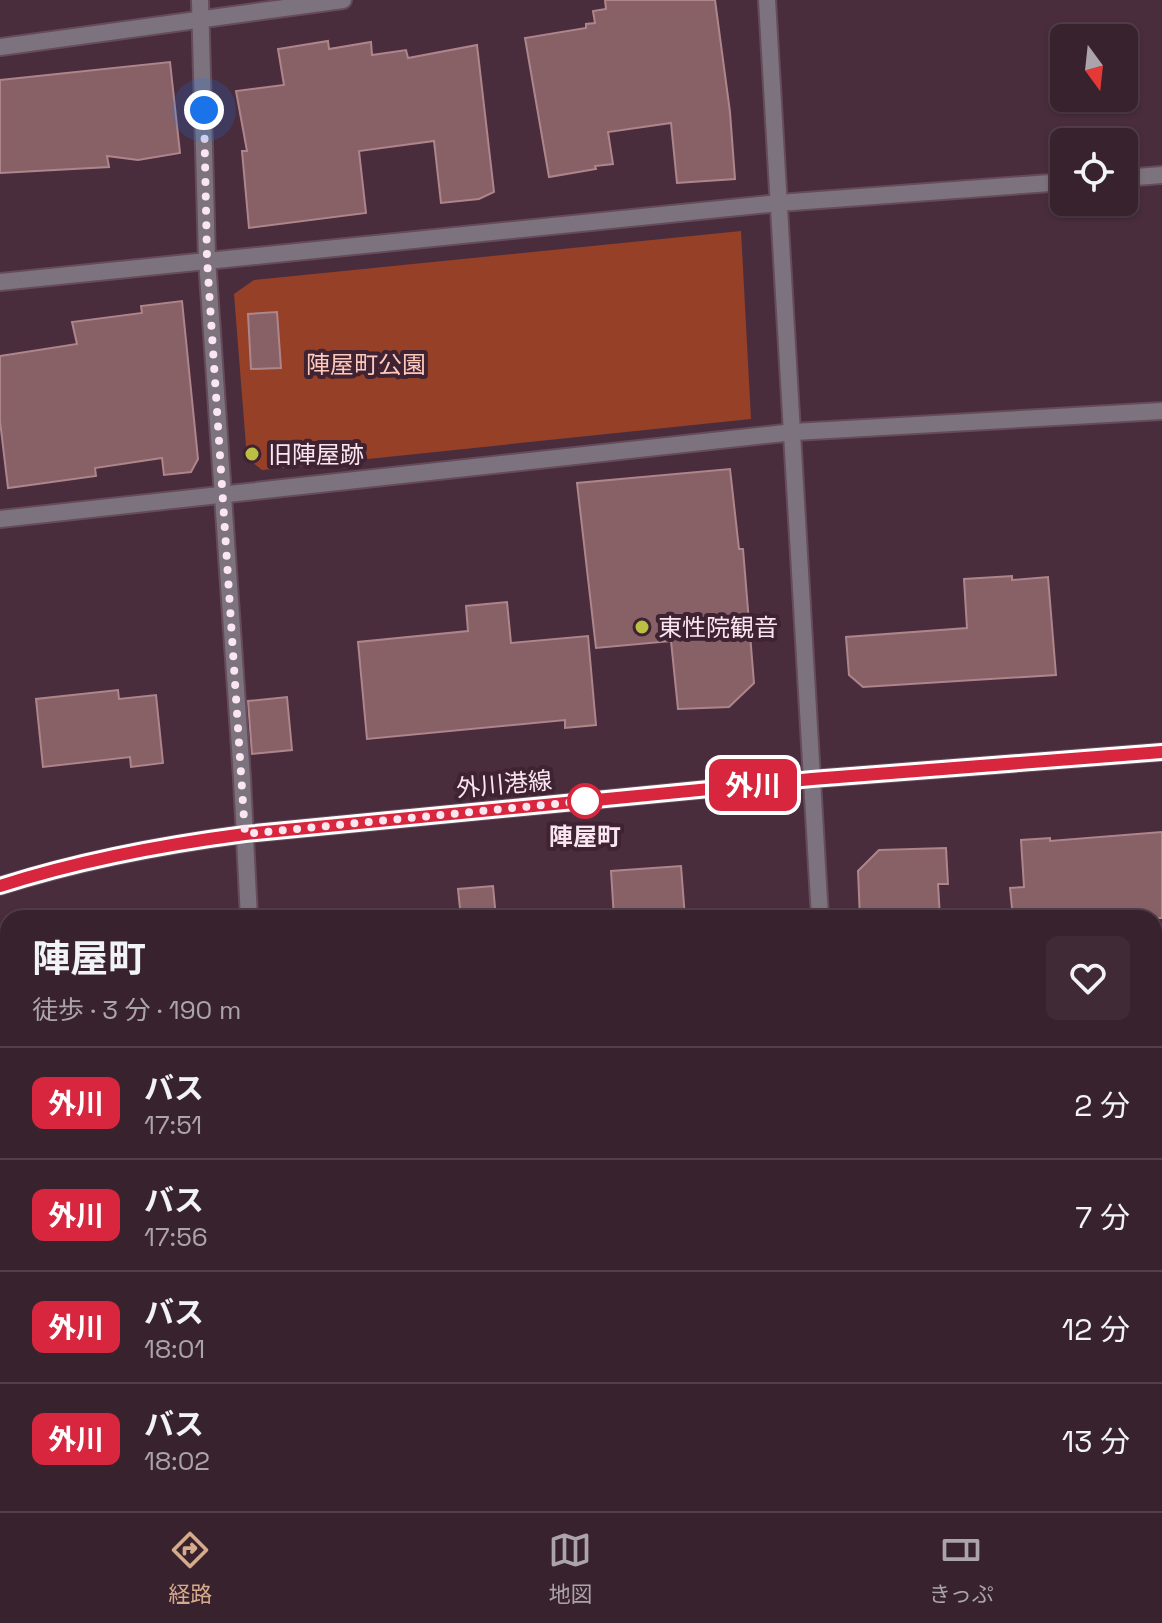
<!DOCTYPE html>
<html lang="ja">
<meta charset="utf-8">
<style>
:root{--surface:#38222e;--page:#3f2a36;--text:#f1f3f6;--muted:#aba4aa;--line:#523f4a;--accent:#d6ab8b}
body{margin:0;font-family:"Space Grotesk","Noto Sans JP",sans-serif;background:var(--page);color:var(--text);height:100vh;display:flex;flex-direction:column;font-size:30px;white-space:nowrap}
*{box-sizing:border-box;margin:0}
p{font-size:26px;color:var(--muted)}
.icon{flex:none;width:44px;height:44px;fill:none;stroke:currentColor;stroke-width:2;stroke-linecap:round;stroke-linejoin:round}
.map{position:relative;flex:1;overflow:hidden}
.drawer{position:absolute;left:0px;top:910px;width:1162px;height:602px;display:flex;flex-direction:column;background:var(--surface);border-radius:24px 24px 0 0;box-shadow:0 2px 6px #0004,0 0 0 2px var(--line)}
.drawer>*{flex:none}
.badge{padding:0 16px;border-radius:12px;font-size:28px;line-height:52px}
.needle{width:52px;rotate:165deg}
.tools{position:absolute;left:1050px;top:24px;display:grid;gap:16px}
.tools a{display:grid;place-items:center;width:88px;height:88px;border-radius:12px;background:var(--surface);box-shadow:0 2px 6px #0004,0 0 0 2px var(--line);font-size:40px}
.you{position:absolute;width:40px;height:40px;margin:-20px;border:6px solid #fff;border-radius:50%;background:#1a73e8;box-shadow:0 0 0 12px #1a73e833}
.map>.badge{position:absolute;translate:-50% -50%;box-shadow:0 0 0 4px #fff}
.round{display:grid;place-items:center;flex:none;width:84px;height:84px;border-radius:12px;background:var(--page)}
.head{display:flex;align-items:center;justify-content:space-between;height:136px;padding:0 32px}
h1{font-size:38px;font-weight:700;line-height:60px}
ul{padding:0;list-style:none}
li{display:flex;align-items:center;gap:24px;height:112px;padding:0 32px;border-top:2px solid var(--line)}
li div{flex:1}
li b{display:block;font-size:30px}
li em{font-style:normal}
li .badge{min-width:88px;font-weight:700;text-align:center}
.dock{display:flex;justify-content:space-around;align-items:center;height:112px;border-top:2px solid var(--line);background:var(--surface);font-size:22px;color:var(--muted)}
.dock a{display:grid;justify-items:center;gap:4px}
.dock .on{color:var(--accent)}
.map>svg:first-child{display:block}
</style>
<div class="map">
<svg width="1162" height="1511" viewBox="0 0 1162 1511">
<rect width="100%" height="100%" fill="#4a2d3d"/>
<!-- green -->
<polygon fill="#974028" points="741,231 751,419 262,470 247,458 234,294 254,280"/>
<!-- building -->
<g fill="#876165" stroke="#ae858a" stroke-width="2">
<polygon points="605,0 715,0 730,112 735,179 677,183 671,123 608,132 613,164 595,166 596,169 549,177 525,38 586,28 586,24 595,23 593,11 606,9"/>
<polygon points="328,41 329,49 371,42 372,55 406,50 408,58 477,45 494,192 479,199 441,203 434,141 359,151 366,213 249,228 242,151 247,151 236,91 284,85 278,49"/>
<polygon points="170,62 180,153 138,160 107,156 109,167 0,173 0,80"/>
<polygon points="182,301 198,459 191,472 164,475 162,458 95,468 96,476 8,488 0,421 0,356 77,344 72,322 142,313 141,306"/>
<polygon points="277,312 281,368 251,369 248,314"/>
<polygon points="730,469 739,549 743,549 754,683 729,707 678,709 671,641 596,648 577,483"/>
<polygon points="1012,576 1012,580 1048,577 1056,675 863,687 849,675 846,637 967,628 964,579"/>
<polygon points="507,602 511,643 588,636 596,725 565,728 565,720 367,739 358,642 468,631 466,606"/>
<polygon points="118,690 119,699 156,695 163,763 131,767 130,757 43,767 36,699"/>
<polygon points="287,697 292,750 252,754 248,701"/>
<polygon points="1162,832 1162,918 1079,918 1079,914 1013,918 1010,888 1024,887 1021,840 1050,838 1050,841"/>
<polygon points="946,848 948,884 938,884 940,918 860,918 858,871 879,850"/>
<polygon points="681,866 685,918 614,918 611,871"/>
<polygon points="493,886 496,918 461,918 458,889"/>
</g>
<g fill="none" stroke-linecap="round" stroke-linejoin="round">
<defs>
<g id="minor">
<polyline points="200,0 207,259 242,778 249,918"/>
<polyline points="0,47 343,0"/>
<polyline points="1124,178 1162,175"/>
<polyline points="0,282 779,203 1064,182"/>
<polyline points="0,519 794,432 1162,411"/>
<polyline points="1154,1181 1162,1180"/>
<polyline points="1154,1228 1162,1228"/>
<polyline points="0,1249 8,1249"/>
<polyline points="0,1300 8,1299"/>
<polyline points="1154,1338 1162,1340"/>
</g>
<g id="tertiary">
<polyline points="767,0 820,918"/>
<polyline points="0,1493 8,1493"/>
<polyline points="230,1504 265,1511"/>
<polyline points="848,1504 848,1511"/>
</g>
<path id="secondary" d="M0,886C84,860 158,846 245,834L812,779L1162,752"/>
</defs>
<!-- minor casing -->
<use href="#minor" stroke="#664b5a" stroke-width="20"/>
<!-- tertiary casing -->
<use href="#tertiary" stroke="#664b5a" stroke-width="20"/>
<!-- secondary casing -->
<use href="#secondary" stroke="#664b5a" stroke-width="20"/>
<!-- minor -->
<use href="#minor" stroke="#7d737f" stroke-width="16"/>
<!-- tertiary -->
<use href="#tertiary" stroke="#7d737f" stroke-width="16"/>
<!-- secondary -->
<use href="#secondary" stroke="#a494a7" stroke-width="16"/>
</g>
<g fill="none" stroke-linecap="round" stroke-linejoin="round">
<defs>
<path id="line" d="M0,886C81,860 161,845 245,834L812,779L1162,752"/>
</defs>
<!-- line casing -->
<use href="#line" stroke="#fff" stroke-width="18"/>
<!-- line -->
<use href="#line" stroke="#d7263d" stroke-width="12"/>
<!-- walk -->
<polyline stroke="#fae6f0" stroke-width="8" stroke-dasharray="0 14.4" points="204,110 207,259 245,834 595,800 585,801"/>
</g>
<!-- markers -->
<g fill="#bbc044" stroke="#3f2333" stroke-width="3">
<circle cx="252" cy="454" r="8"/>
<circle cx="642" cy="627" r="8"/>
</g>
<circle fill="#fff" stroke="#d7263d" stroke-width="4" cx="585" cy="801" r="16"/>
<g text-anchor="middle" dominant-baseline="central" stroke-width="8" stroke-linejoin="round" paint-order="stroke">
<!-- park labels -->
<g font-size="24" fill="#fec9ba" stroke="#3f2333">
<text x="366" y="364">陣屋町公園</text>
</g>
<!-- poi labels -->
<g font-size="24" fill="#fae6f0" stroke="#3f2333" text-anchor="start">
<text x="268" y="454">旧陣屋跡</text>
<text x="658" y="627">東性院観音</text>
</g>
<!-- street labels -->
<g font-size="24" fill="#fae6f0" stroke="#3f2333">
<text transform="translate(504 784) rotate(-5)">外川港線</text>
</g>
<!-- stop labels -->
<g font-size="24" font-weight="bold" fill="#fae6f0" stroke="#3f2333">
<text x="585" y="836">陣屋町</text>
</g>
</g>
</svg>
<div class="tools">
<a><svg class="needle" viewBox="-14 -14 28 28"><path d="M0-13l5 13h-10z" fill="#e53935"/><path d="M0 13l5-13h-10z" fill="#aba4aa"/></svg></a>
<a><svg class="icon" aria-label="locate" viewBox="0 0 24 24"><circle cx="12" cy="12" r="6"/><path d="M12 2v4M12 18v4M2 12h4M18 12h4"/></svg></a>
</div>
<div class="you" style="left:204px;top:110px"></div>
<b class="badge" style="left:753px;top:785px;background:#d7263d;color:#fff">外川</b>
<section class="drawer">
<div class="head"><div><h1>陣屋町</h1><p>徒歩 · 3 分 · 190 m</p></div><a class="round"><svg class="icon" aria-label="heart" viewBox="0 0 24 24"><path d="M12 20l-8-8c-3-5 5-10 8-4 3-6 11-1 8 4z"/></svg></a></div>
<ul>
<li><span class="badge" style="background:#d7263d;color:#fff">外川</span><div><b>バス</b><p>17:51</p></div><em>2 分</em></li>
<li><span class="badge" style="background:#d7263d;color:#fff">外川</span><div><b>バス</b><p>17:56</p></div><em>7 分</em></li>
<li><span class="badge" style="background:#d7263d;color:#fff">外川</span><div><b>バス</b><p>18:01</p></div><em>12 分</em></li>
<li><span class="badge" style="background:#d7263d;color:#fff">外川</span><div><b>バス</b><p>18:02</p></div><em>13 分</em></li>
</ul>
</section>
</div>
<nav class="dock">
<a class="on"><svg class="icon" aria-label="directions" viewBox="0 0 24 24"><path d="M12 3l9 9-9 9-9-9zM9 14v-3h6M13 9l2 2-2 2"/></svg>経路</a>
<a><svg class="icon" aria-label="map" viewBox="0 0 24 24"><path d="M3 6l6-2 6 2 6-2v14l-6 2-6-2-6 2zM9 4v14M15 6v14"/></svg>地図</a>
<a><svg class="icon" aria-label="tickets" viewBox="0 0 24 24"><path d="M3 7h18v10H3zM15 7v10"/></svg>きっぷ</a>
</nav>
